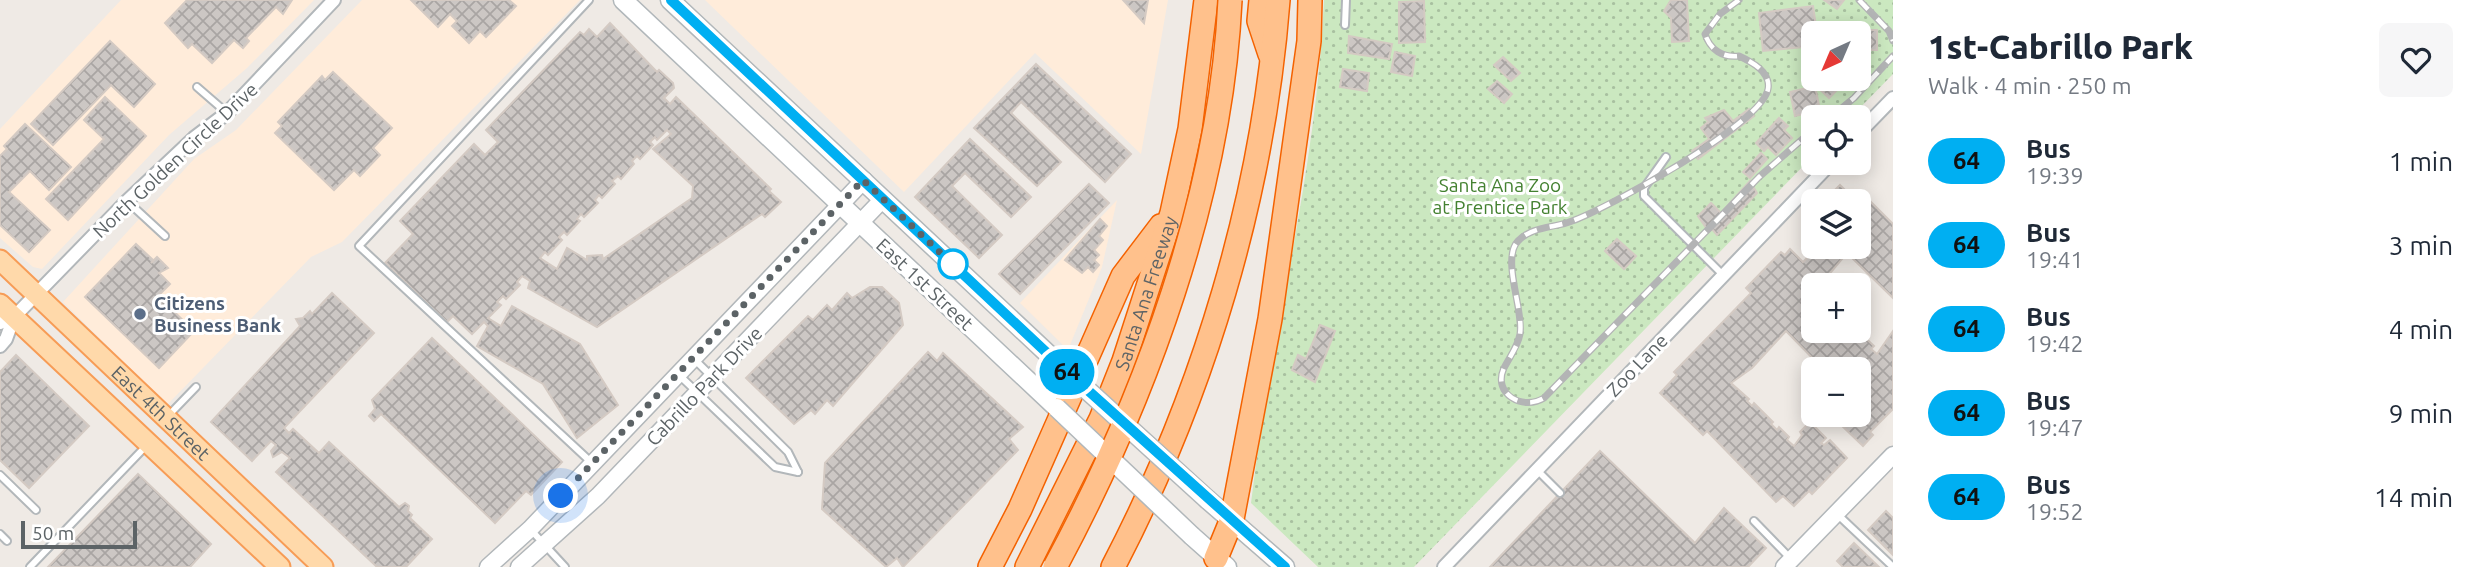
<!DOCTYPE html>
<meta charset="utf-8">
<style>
:root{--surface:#fff;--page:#f6f6f7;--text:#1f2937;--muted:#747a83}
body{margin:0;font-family:Ubuntu,sans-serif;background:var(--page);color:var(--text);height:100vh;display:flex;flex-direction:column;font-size:26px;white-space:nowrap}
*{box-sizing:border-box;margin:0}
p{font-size:23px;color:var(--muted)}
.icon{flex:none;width:38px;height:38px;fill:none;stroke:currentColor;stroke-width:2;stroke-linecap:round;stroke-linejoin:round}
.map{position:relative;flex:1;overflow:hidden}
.drawer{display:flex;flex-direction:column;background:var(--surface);width:595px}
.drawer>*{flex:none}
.badge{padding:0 14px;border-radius:23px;font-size:24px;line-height:46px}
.needle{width:46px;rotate:224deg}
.controls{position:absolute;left:1801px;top:21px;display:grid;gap:14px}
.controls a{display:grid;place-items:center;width:70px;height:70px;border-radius:10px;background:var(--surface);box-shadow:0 4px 18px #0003;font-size:35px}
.scale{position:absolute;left:21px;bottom:18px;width:116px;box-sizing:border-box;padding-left:7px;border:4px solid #5c6366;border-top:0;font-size:19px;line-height:24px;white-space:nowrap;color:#5c6366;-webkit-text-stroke:5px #fff;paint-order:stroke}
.you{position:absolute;width:35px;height:35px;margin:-18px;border:5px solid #fff;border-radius:50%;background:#1a73e8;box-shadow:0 0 0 10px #1a73e833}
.map>.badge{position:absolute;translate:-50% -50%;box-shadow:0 0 0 4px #fff}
.round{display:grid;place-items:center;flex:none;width:74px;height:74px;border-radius:10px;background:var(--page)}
.head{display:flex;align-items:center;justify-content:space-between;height:119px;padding:0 35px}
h1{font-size:33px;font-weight:800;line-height:52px}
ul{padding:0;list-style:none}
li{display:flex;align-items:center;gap:21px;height:84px;padding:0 35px}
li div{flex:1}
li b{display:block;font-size:26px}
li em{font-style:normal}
li .badge{min-width:77px;font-weight:700;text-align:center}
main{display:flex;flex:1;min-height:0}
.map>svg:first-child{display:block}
</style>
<main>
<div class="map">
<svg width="1893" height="567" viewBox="0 0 1893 567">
<defs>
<pattern id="park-dots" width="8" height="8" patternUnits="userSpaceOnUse" patternTransform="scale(1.75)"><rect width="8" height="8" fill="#cbe8c0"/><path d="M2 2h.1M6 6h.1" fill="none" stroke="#a8c0a0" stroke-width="1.8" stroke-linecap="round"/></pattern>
<pattern id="building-cross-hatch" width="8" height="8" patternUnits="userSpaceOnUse" patternTransform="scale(1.75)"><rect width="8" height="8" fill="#ccc7c4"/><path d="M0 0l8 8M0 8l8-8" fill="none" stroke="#a9a5a3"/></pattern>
</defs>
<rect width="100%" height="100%" fill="#efeae5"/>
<!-- commercial -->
<g fill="#ffecda">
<polygon points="121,0 314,0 247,68 169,135 42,269 33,267 0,238 0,129"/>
<polygon points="362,0 580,0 342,242 311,257 167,405 63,302 194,159 236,130"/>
<polygon points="705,0 1168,0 1141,154 1035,53 904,192"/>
<polygon points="1117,200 1102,267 1068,350 1020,303"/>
</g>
<!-- park -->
<path fill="url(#park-dots)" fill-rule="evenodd" d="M1324,0H1893V74L1851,117H1813V156L1414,567H1318L1251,503C1271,335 1317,170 1324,0ZM1813,33H1858V79H1813Z"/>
<!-- building -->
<g fill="url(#building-cross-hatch)" stroke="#d4cac3" stroke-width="2" fill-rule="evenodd">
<polygon points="187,0 292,0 283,14 276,7 246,38 249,41 243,48 234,40 212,63 192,44 188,48 165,23"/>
<polygon points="411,0 509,0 516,6 486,37 480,31 469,43 452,26 457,21 450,14 438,27"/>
<polygon points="1123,0 1148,0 1144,23"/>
<polygon points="1671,0 1687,0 1689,41 1672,42 1671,18 1664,11"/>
<polygon points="1824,0 1844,0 1837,9"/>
<polygon points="1424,1 1425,42 1399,43 1399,2"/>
<polygon points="1813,6 1817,33 1813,33 1813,46 1763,51 1759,13"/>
<path d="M610,23L657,72L659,70L673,83L674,88L664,98L670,104L676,97L771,189L769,191L781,202L765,217L762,214L597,327L528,288L530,281L522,276L517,282L520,285L506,299L503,296L497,302L501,305L488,318L501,326L512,306L580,344L618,405L577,438L543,384L477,346L488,326L484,322L472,334L453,316L447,322L385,263L413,234L400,221L474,144L485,155L498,142L486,130L580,32L584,35L589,29L597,37ZM667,130L671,134L653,149L693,186L692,198L603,259L602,255L587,256V260L567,248L557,269L540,258L545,252L548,255L562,240L559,237L564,232L567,235L580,221L577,219L581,214L584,217L598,203L595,200L599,195L602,198L615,184L612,181L618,176L621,179L634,164L632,161L637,156L640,159L653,145L650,142L655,137L657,140Z"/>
<rect x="1862" y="30" width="15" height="20"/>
<polygon points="1349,36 1392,44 1389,59 1348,53"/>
<polygon points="110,41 155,84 134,107 111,85 53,145 31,124"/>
<polygon points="1395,52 1415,56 1412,76 1391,72"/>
<polygon points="1503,57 1520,73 1511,81 1494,65"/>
<polygon points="1036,64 1131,154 1105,182 1021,102 1011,113 1061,162 1037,186 974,128"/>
<polygon points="1343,69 1369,73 1367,91 1340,87"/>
<polygon points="333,72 392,128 373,148 380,155 360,176 354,170 334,190 275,133 282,126 278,122 322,76 325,80"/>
<polygon points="1817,79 1848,79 1829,98 1813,83"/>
<polygon points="1497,81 1512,94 1504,103 1488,89"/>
<polygon points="1815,86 1820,110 1795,116 1790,92"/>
<polygon points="105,97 146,136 68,220 46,199 104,139 84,120"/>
<polygon points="1749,109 1754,116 1698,159 1692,151 1709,139 1701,128 1708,122 1705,118 1724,110 1733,121"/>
<polygon points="1779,118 1788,126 1784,130 1792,138 1776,155 1768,147 1764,151 1756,143"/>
<polygon points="25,124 71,167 49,190 30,171 9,192 50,230 29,252 0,225 0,156 7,149 4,146"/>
<polygon points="970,139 1031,197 1011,217 965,173 952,186 1002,235 979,258 915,197"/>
<polygon points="1761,153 1767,159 1750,178 1743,172"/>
<polygon points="1750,181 1757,193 1717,235 1712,229 1709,232 1698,216 1711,203 1721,213"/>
<polygon points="1089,184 1109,203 1020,294 999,274"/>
<polygon points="1840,185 1856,201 1863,194 1893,224 1893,298 1847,253 1822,283 1819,281 1811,289 1813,331 1858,331 1874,346 1871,349 1877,354 1893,331 1893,409 1870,432 1873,435 1863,446 1840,424 1844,420 1839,415 1858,415 1858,369 1823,369 1786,331 1752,368 1731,383 1749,399 1747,401 1752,406 1754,403 1773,422 1771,424 1777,430 1779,427 1789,437 1787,440 1794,446 1802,435 1800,432 1810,422 1826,438 1821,443 1824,445 1830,440 1847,458 1812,494 1809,491 1794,506 1783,496 1776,502 1707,431 1703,435 1660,393 1677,375 1674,372 1751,293 1746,288 1781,252 1785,255 1790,249 1803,262 1818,247 1858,247 1858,201 1829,201 1827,198"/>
<polygon points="1100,219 1107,226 1099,236 1103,240 1094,250 1099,255 1094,260 1099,265 1093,272 1088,267 1082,273 1065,260"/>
<polygon points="1617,239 1636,256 1624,269 1605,251"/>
<polygon points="136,244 153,260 151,263 157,257 168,268 159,273 170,284 158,296 194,331 159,368 85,297"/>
<polygon points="870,287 882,287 899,303 903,325 833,406 827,400 815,414 811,410 794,424 746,378 808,316 813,320 827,305 832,310 847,293 852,298"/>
<polygon points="332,293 374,333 284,428 289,433 293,429 319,453 329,442 399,507 405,503 409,506 408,511 412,515 410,518 432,539 406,567 377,567 276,472 290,458 282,452 273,457 271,451 276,445 271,441 252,461 211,422 300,326 296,319 303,318 310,311 312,314"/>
<polygon points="1320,325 1335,331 1315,382 1292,370 1298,355 1306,359"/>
<polygon points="432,338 562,462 531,495 526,491 495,523 381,414 374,421 369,416 375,409 372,400"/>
<polygon points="928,352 937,361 943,353 1023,427 1009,439 1018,450 903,567 897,558 886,567 822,509 825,463"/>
<polygon points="16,355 89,426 29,488 0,460 0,372"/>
<polygon points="1600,451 1695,543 1724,508 1766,548 1748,567 1490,567"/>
<polygon points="138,474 211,544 190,567 48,567"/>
<polygon points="1886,511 1893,518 1893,555 1868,530"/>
<polygon points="1854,543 1879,567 1843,567 1837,561"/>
</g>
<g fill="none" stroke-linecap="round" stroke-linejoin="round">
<defs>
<g id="service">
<polyline points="589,0 359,246 592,463"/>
<polyline points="1345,25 1346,0"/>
<polyline points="197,87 227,113"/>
<polyline points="1666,157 1644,188 1644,196 1723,275"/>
<polyline points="127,201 165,236"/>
<polyline points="693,358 788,452 798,472"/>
<polyline points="679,375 775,467 798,472"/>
<polyline points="168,416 196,387"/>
<polyline points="1537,470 1560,493"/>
<polyline points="0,475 36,510"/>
<polyline points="1836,513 1893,567"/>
<polyline points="1754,521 1790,558"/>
<polyline points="531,530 565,567"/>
<polyline points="0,534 7,541"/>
<polyline points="30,567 147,445"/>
</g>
<g id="minor">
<polyline points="1858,134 1893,98"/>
<polyline points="0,323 14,317 127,201 194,138 227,113 334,0"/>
<polyline points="0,346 6,339 14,317"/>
<polyline points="1444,567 1831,163"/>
</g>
<g id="tertiary">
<polyline points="488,567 530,529 864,180"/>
<polyline points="519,567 598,496 883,199"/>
<polyline points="1784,567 1893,455"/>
</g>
<g id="secondary">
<polyline points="623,0 1057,408"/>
<polyline points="670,0 1063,368"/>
<polyline points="1208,500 1285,567"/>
<polyline points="1192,536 1227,567"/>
</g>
<g id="primary">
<path id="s1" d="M0,260L323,567"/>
<polyline points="0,304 280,567"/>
</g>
<g id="motorway">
<polyline points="1261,0 1259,21 1270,54"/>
<polyline points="1216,558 1232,519 1270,319 1309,41 1310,0"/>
<polyline points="990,567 1020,509 1123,276 1161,226"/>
<path id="s2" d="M1027,567L1101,419L1124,361L1172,213L1190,129L1206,0"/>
<path d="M1113,567C1204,393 1263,196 1278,0"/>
</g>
</defs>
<!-- service casing -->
<use href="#service" stroke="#b2b7ba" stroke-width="10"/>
<!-- minor casing -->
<use href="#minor" stroke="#b2b7ba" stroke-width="16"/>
<!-- tertiary casing -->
<use href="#tertiary" stroke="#b2b7ba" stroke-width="19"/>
<!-- secondary casing -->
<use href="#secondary" stroke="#b1b7ba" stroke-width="21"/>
<!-- primary casing -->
<use href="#primary" stroke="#f79c56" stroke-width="23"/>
<!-- motorway casing -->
<use href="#motorway" stroke="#f46200" stroke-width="26"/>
<!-- service -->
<use href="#service" stroke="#fff" stroke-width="6"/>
<!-- minor -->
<use href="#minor" stroke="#fff" stroke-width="12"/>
<!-- tertiary -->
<use href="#tertiary" stroke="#fff" stroke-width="16"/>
<!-- secondary -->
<use href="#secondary" stroke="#fff" stroke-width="18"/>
<!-- primary -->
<use href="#primary" stroke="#ffd9aa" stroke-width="19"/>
<!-- motorway -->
<use href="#motorway" stroke="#ffc18c" stroke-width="23"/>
<defs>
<g id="rail">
<path d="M1739,0L1720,14L1705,34C1710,50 1723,58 1739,56C1752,62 1771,72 1768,89C1762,124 1608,208 1572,221C1555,228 1532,226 1518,241C1501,259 1524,310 1520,334C1518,346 1509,358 1504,368C1492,394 1523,411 1544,398L1759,177L1813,130"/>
<polyline points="1859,0 1889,31 1893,41"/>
<polyline points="1831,117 1854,98 1893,56"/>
</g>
</defs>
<!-- rail casing -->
<use href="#rail" stroke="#b3b4b5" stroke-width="7"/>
<!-- rail -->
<use href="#rail" stroke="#fff" stroke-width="4.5" stroke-dasharray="13" stroke-linecap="butt"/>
<defs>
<g id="secondary-bridge">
<polyline points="1063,368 1208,500"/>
<polyline points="1057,408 1192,536"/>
</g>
<path id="motorway-bridge" d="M1055,567C1146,398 1221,193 1230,0"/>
</defs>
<!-- secondary-bridge casing -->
<use href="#secondary-bridge" stroke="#b1b7ba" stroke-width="21" stroke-linecap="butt"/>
<!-- motorway-bridge casing -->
<use href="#motorway-bridge" stroke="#f46200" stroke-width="26" stroke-linecap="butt"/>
<!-- secondary-bridge -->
<use href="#secondary-bridge" stroke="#fff" stroke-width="18"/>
<!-- motorway-bridge -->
<use href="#motorway-bridge" stroke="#ffc18c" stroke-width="23"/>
</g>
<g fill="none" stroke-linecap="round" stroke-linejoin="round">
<defs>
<polyline id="line" points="671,0 1063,368 1285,567"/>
</defs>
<!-- line casing -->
<use href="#line" stroke="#fff" stroke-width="16"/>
<!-- line -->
<use href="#line" stroke="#00aff2" stroke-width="10"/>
<!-- walk -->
<polyline stroke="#5c6366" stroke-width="7" stroke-dasharray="0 12.6" points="561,496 863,180 961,272 953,264"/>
</g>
<!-- markers -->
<circle fill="#fff" stroke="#00aff2" stroke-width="3.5" cx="953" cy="264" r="14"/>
<circle fill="#5c6f8a" stroke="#fff" stroke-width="2.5" cx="140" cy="314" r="7"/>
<g text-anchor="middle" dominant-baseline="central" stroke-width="6" stroke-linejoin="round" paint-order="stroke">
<!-- street labels -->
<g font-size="19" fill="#5c6366" stroke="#fff">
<text transform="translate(175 160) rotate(-43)">North Golden Circle Drive</text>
<text transform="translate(925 284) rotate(43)">East 1st Street</text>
<text stroke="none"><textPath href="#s2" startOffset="299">Santa Ana Freeway</textPath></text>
<text transform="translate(1637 365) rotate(-46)">Zoo Lane</text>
<text transform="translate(704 386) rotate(-46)">Cabrillo Park Drive</text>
<text stroke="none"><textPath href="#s1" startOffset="222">East 4th Street</textPath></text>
</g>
<!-- park labels -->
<g font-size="19" fill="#438130" stroke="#fff">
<text x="1500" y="185">Santa Ana Zoo<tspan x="1500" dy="22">at Prentice Park</tspan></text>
</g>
<!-- service labels -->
<g font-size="19" font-weight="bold" fill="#4e5e75" stroke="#fff" text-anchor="start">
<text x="154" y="303">Citizens<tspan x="154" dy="22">Business Bank</tspan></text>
</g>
</g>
</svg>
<div class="controls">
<a><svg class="needle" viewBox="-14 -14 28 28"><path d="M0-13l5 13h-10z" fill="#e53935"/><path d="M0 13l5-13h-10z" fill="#747a83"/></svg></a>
<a><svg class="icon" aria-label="locate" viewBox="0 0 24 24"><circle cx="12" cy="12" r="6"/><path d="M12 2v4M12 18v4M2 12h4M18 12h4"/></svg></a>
<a><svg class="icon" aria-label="layers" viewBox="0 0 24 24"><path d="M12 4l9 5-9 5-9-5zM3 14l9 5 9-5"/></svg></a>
<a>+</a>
<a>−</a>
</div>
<div class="scale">50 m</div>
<div class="you" style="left:561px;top:496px"></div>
<b class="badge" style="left:1067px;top:372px;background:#00aff2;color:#111">64</b>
</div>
<section class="drawer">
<div class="head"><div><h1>1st-Cabrillo Park</h1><p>Walk · 4 min · 250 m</p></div><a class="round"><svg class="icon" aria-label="heart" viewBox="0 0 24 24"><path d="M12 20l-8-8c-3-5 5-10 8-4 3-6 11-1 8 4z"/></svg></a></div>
<ul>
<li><span class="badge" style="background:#00aff2;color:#111">64</span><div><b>Bus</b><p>19:39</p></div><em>1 min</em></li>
<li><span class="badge" style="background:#00aff2;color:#111">64</span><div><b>Bus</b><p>19:41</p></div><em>3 min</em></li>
<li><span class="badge" style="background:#00aff2;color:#111">64</span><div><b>Bus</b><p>19:42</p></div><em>4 min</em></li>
<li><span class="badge" style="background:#00aff2;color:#111">64</span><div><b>Bus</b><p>19:47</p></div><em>9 min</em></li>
<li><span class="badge" style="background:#00aff2;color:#111">64</span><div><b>Bus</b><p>19:52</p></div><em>14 min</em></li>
</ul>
</section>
</main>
